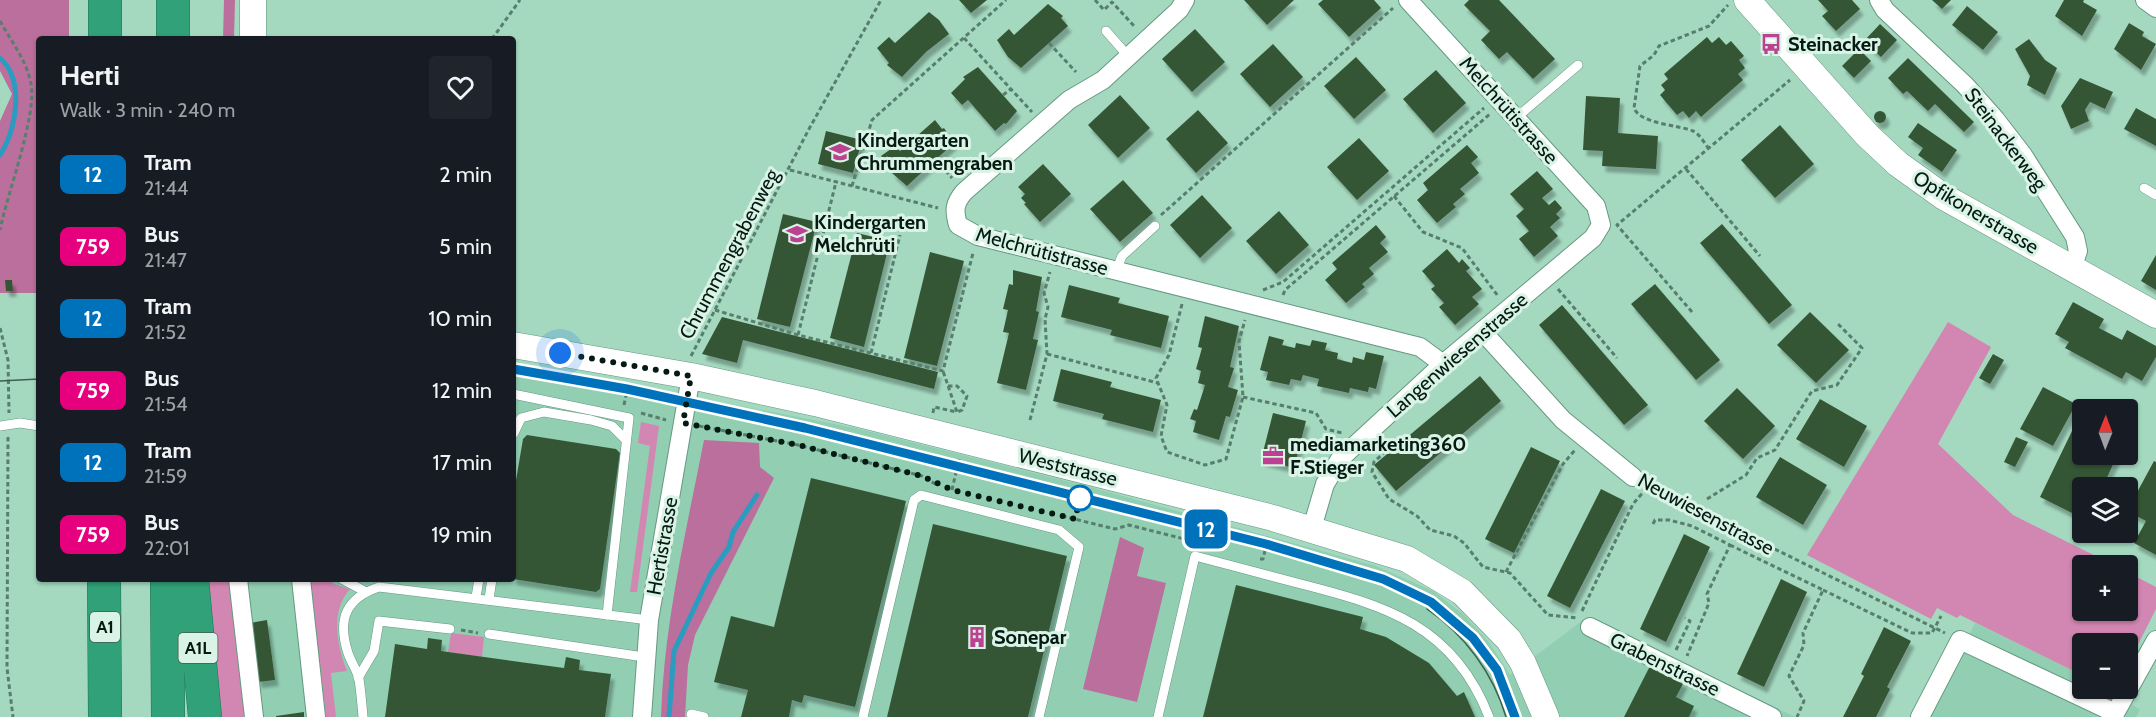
<!DOCTYPE html>
<meta charset="utf-8">
<style>
:root{--surface:#171b24;--page:#20242c;--text:#f1f3f6;--muted:#9ea1a6}
body{margin:0;font-family:Cabin,sans-serif;background:var(--page);color:var(--text);height:100vh;display:flex;flex-direction:column;font-size:22px;white-space:nowrap}
*{box-sizing:border-box;margin:0}
p{font-size:20px;color:var(--muted)}
.icon{flex:none;width:33px;height:33px;fill:none;stroke:currentColor;stroke-width:2;stroke-linecap:round;stroke-linejoin:round}
.map{position:relative;flex:1;overflow:hidden}
.drawer{position:absolute;left:36px;top:36px;width:480px;height:546px;display:flex;flex-direction:column;background:var(--surface);border-radius:6px;box-shadow:0 2px 4px #0004}
.drawer>*{flex:none}
.badge{padding:0 12px;border-radius:9px;font-size:21px;line-height:39px}
.needle{width:39px;rotate:1deg}
.fabs{position:absolute;left:2072px;top:399px;display:grid;gap:12px}
.fabs a{display:grid;place-items:center;width:66px;height:66px;border-radius:6px;background:var(--surface);box-shadow:0 2px 4px #0004;font-size:30px}
.you{position:absolute;width:30px;height:30px;margin:-15px;border:4px solid #fff;border-radius:50%;background:#1a73e8;box-shadow:0 0 0 9px #1a73e833}
.map>.badge{position:absolute;translate:-50% -50%;box-shadow:0 0 0 3px #fff}
.round{display:grid;place-items:center;flex:none;width:63px;height:63px;border-radius:6px;background:var(--page)}
.summary{display:flex;align-items:center;justify-content:space-between;height:102px;padding:0 24px}
h1{font-size:28px;font-weight:800;line-height:45px}
ul{padding:0;list-style:none}
li{display:flex;align-items:center;gap:18px;height:72px;padding:0 24px}
li div{flex:1}
li b{display:block;font-size:22px}
li em{font-style:normal}
li .badge{min-width:66px;font-weight:700;text-align:center}
.map>svg:first-child{display:block}
</style>
<div class="map">
<svg width="2156" height="717" viewBox="0 0 2156 717">
<defs>
<filter id="shadow"><feDropShadow dx="3.5" dy="6" stdDeviation="1.5" flood-color="#0004"/></filter>
</defs>
<rect width="100%" height="100%" fill="#a4d9c0"/>
<!-- built -->
<g fill="#91ceb2">
<polygon points="513,362 855,428 1090,487 1376,566 1433,591 1463,614 1488,641 1510,675 1583,620 1796,717 243,717 236,579 513,579"/>
<polygon points="1975,623 2082,675 2082,688 2110,689 2140,710 2136,717 1929,717"/>
</g>
<!-- green -->
<g fill="#d287b2">
<polygon points="1948,322 1991,347 1938,444 2013,515 2114,565 2082,566 2082,610 2127,610 2127,572 2156,587 2156,609 2127,666 2127,644 2082,644 2082,675 1960,615 1957,618 1937,608 1931,619 1807,555"/>
<polygon points="641,422 659,426 637,592 630,592 650,446 638,443"/>
<polygon points="206,579 229,579 245,717 218,717"/>
<path d="M310,579H329L334,584L350,589C330,611 337,645 347,671L331,673L336,717H326Z"/>
<polygon points="451,633 484,637 482,657 448,652"/>
</g>
<!-- forest -->
<g fill="#bb6f9c">
<polygon points="0,0 69,0 69,39 39,39 39,293 0,293 0,121 12,94 0,71"/>
<polygon points="224,0 235,0 234,39 223,39"/>
<path d="M704,440L759,443L760,467L774,478L695,635L688,665L685,717H661C664,623 686,532 704,440Z"/>
<polygon points="1120,537 1144,548 1137,576 1166,583 1137,702 1083,689"/>
</g>
<g fill="none" stroke-linecap="round" stroke-linejoin="round">
<!-- stream -->
<g stroke="#2a9cc0" stroke-width="5">
<path d="M0,58C4,62 9,68 11,73C21,97 14,134 0,155"/>
<polyline points="669,717 674,651 711,573 729,547 733,532 757,495"/>
</g>
</g>
<!-- building -->
<g fill="#365736" filter="url(#shadow)">
<polygon points="959,0 987,0 971,13"/>
<polygon points="1244,0 1294,0 1267,25"/>
<polygon points="1323,0 1374,0 1381,8 1349,37 1318,4"/>
<polygon points="1469,0 1499,0 1555,59 1533,79 1507,52 1499,59 1481,40 1490,31 1464,5"/>
<polygon points="1818,0 1852,0 1860,9 1836,31 1822,16 1828,11"/>
<polygon points="1932,0 1951,0 1942,9"/>
<polygon points="2064,0 2084,0 2083,2 2097,10 2082,36 2055,16"/>
<polygon points="1048,4 1063,16 1061,18 1068,26 1021,68 1008,57 997,40 1009,29 1014,35"/>
<polygon points="1967,6 1998,32 1983,50 1952,25"/>
<polygon points="929,12 939,20 949,34 926,52 902,77 887,65 889,63 877,48 889,37 895,43"/>
<polygon points="2129,23 2144,32 2142,36 2156,44 2141,70 2114,49"/>
<polygon points="1880,24 1897,40 1881,57 1864,41"/>
<polygon points="1195,29 1225,62 1192,92 1162,59"/>
<polygon points="1707,37 1712,43 1719,37 1726,45 1731,41 1744,56 1739,60 1745,68 1738,74 1743,80 1701,117 1696,111 1689,118 1683,111 1677,115 1660,95 1665,90 1661,85 1668,79 1664,74"/>
<polygon points="2029,39 2045,60 2057,68 2045,95 2027,85 2030,76 2015,49"/>
<polygon points="1273,44 1303,77 1270,107 1240,74"/>
<polygon points="1859,49 1871,61 1854,78 1842,66"/>
<polygon points="1356,57 1386,90 1354,119 1324,86"/>
<polygon points="1908,58 1974,122 1964,132 1935,104 1928,111 1907,91 1903,94 1888,78"/>
<polygon points="978,67 1017,111 1006,124 1004,123 995,131 968,100 962,105 951,93 965,79 963,77"/>
<polygon points="1436,70 1466,103 1433,133 1403,99"/>
<polygon points="2080,78 2113,92 2105,109 2090,102 2085,110 2089,121 2071,129 2061,106"/>
<polygon points="1120,95 1150,128 1118,158 1088,125"/>
<polygon points="1586,96 1620,98 1618,133 1658,136 1656,169 1602,166 1603,151 1583,150"/>
<polygon points="2136,108 2156,119 2156,146 2124,129"/>
<polygon points="1198,110 1228,143 1196,173 1166,139"/>
<circle cx="1880" cy="117" r="6"/>
<polygon points="935,120 942,129 944,128 954,143 907,186 892,173 894,172 881,156 895,146 900,151"/>
<polygon points="1918,123 1957,150 1942,172 1918,155 1923,148 1908,137"/>
<polygon points="1780,125 1814,164 1775,198 1741,160"/>
<polygon points="826,131 862,140 853,173 818,164"/>
<polygon points="1359,138 1389,171 1357,200 1327,167"/>
<polygon points="1467,145 1478,157 1471,163 1479,173 1460,189 1465,194 1453,204 1456,207 1437,223 1417,200 1428,190 1423,183"/>
<polygon points="1043,164 1071,194 1040,222 1024,204 1026,203 1021,198 1025,194 1018,187"/>
<polygon points="1537,171 1553,189 1542,198 1549,205 1555,200 1562,208 1556,214 1560,218 1550,227 1558,236 1534,257 1519,239 1529,231 1516,216 1524,209 1510,194"/>
<polygon points="1123,180 1153,213 1120,242 1090,209"/>
<polygon points="1202,195 1232,228 1200,258 1170,225"/>
<polygon points="1279,211 1309,245 1276,274 1246,241"/>
<polygon points="783,214 817,222 790,327 757,319"/>
<polygon points="1722,224 1792,305 1769,324 1700,243"/>
<polygon points="1376,225 1386,237 1380,243 1388,252 1369,268 1374,274 1362,284 1365,287 1346,303 1325,280 1337,269 1332,263"/>
<polygon points="857,233 890,241 864,347 830,338"/>
<polygon points="1447,249 1459,263 1462,259 1470,268 1466,271 1482,289 1472,297 1479,304 1455,325 1439,307 1444,303 1431,289 1435,286 1422,271"/>
<polygon points="930,252 964,261 937,366 904,358"/>
<polygon points="2156,255 2156,290 2141,281"/>
<polygon points="1013,270 1042,277 1036,311 1039,312 1033,339 1038,340 1026,390 997,383 1009,333 1003,332 1008,310 1003,309 1009,284 1013,285"/>
<polygon points="5,280 12,280 13,291 6,291"/>
<polygon points="1655,284 1720,360 1696,380 1631,304"/>
<polygon points="1069,285 1120,298 1118,303 1169,316 1161,348 1110,335 1112,330 1061,317"/>
<polygon points="2073,302 2104,319 2099,328 2122,340 2127,330 2156,346 2156,357 2142,381 2126,372 2122,379 2065,348 2069,342 2055,334"/>
<polygon points="1562,305 1648,405 1624,425 1539,325"/>
<polygon points="1810,312 1849,350 1816,383 1777,345"/>
<polygon points="1205,316 1239,326 1230,367 1234,368 1228,387 1238,390 1230,417 1226,416 1219,440 1193,432 1196,421 1190,419 1194,409 1197,410 1205,385 1198,383 1201,371 1196,369 1202,348 1198,347"/>
<polygon points="722,317 938,372 934,389 743,340 737,363 702,354"/>
<polygon points="1269,336 1284,340 1282,345 1295,348 1296,343 1310,346 1312,340 1327,343 1325,350 1338,353 1337,359 1352,363 1353,357 1364,360 1366,352 1384,356 1376,389 1369,387 1368,392 1350,388 1349,393 1317,386 1319,379 1303,375 1301,381 1291,379 1289,385 1266,380 1268,372 1260,370"/>
<polygon points="1993,354 2004,360 1990,384 1979,378"/>
<polygon points="1061,369 1112,382 1110,387 1161,400 1153,432 1102,419 1104,414 1053,401"/>
<polygon points="1480,376 1501,401 1396,491 1374,465"/>
<polygon points="2043,387 2076,404 2053,446 2020,429"/>
<polygon points="1737,388 1775,426 1743,459 1704,421"/>
<polygon points="1820,399 1867,426 1844,467 1796,439"/>
<polygon points="1273,413 1306,421 1294,468 1261,460"/>
<polygon points="2072,431 2082,436 2082,454 2118,454 2102,488 2082,488 2082,518 2040,497"/>
<polygon points="527,435 616,449 620,453 600,589 596,592 513,579 513,498 523,439"/>
<polygon points="2016,437 2028,442 2015,467 2004,462"/>
<polygon points="1531,447 1560,461 1514,553 1485,539"/>
<polygon points="1780,457 1827,485 1803,525 1756,497"/>
<polygon points="2154,461 2156,462 2156,555 2134,543 2146,521 2127,511"/>
<polygon points="811,478 906,501 855,707 804,695 802,703 792,700 789,717 741,717 748,690 714,682 731,616 774,627"/>
<polygon points="1601,489 1625,501 1570,608 1547,596"/>
<polygon points="933,524 1067,556 1028,717 887,717"/>
<polygon points="1684,534 1710,547 1666,642 1640,629"/>
<polygon points="1781,579 1807,592 1764,687 1737,674"/>
<polygon points="1236,585 1363,617 1360,629 1386,637 1429,663 1457,696 1464,692 1475,717 1203,717"/>
<polygon points="267,620 275,680 258,682 250,623"/>
<polygon points="1884,627 1911,641 1887,687 1890,689 1876,717 1843,717 1864,676 1861,674"/>
<polygon points="428,638 442,640 441,651 564,668 566,657 580,660 579,670 611,674 605,717 385,717 395,644 427,649"/>
<polygon points="1650,666 1684,682 1676,697 1694,706 1689,717 1624,717"/>
<polygon points="304,712 304,717 276,717 276,716"/>
</g>
<g fill="none" stroke-linecap="round" stroke-linejoin="round">
<defs>
<g id="lane">
<polyline points="1106,31 1128,56"/>
<polyline points="1516,118 1578,65"/>
<polyline points="2144,188 2156,195"/>
<polyline points="1116,271 1122,256 1155,226"/>
<polyline points="513,394 629,418 607,615"/>
<polyline points="0,426 20,423 39,426"/>
<polyline points="514,433 521,418 544,412 591,420 612,426 626,440"/>
<polyline points="342,579 366,592"/>
<polyline points="476,597 479,579"/>
<polyline points="489,599 492,579"/>
<polyline points="489,634 644,657"/>
<polyline points="358,678 374,651 379,621 450,629"/>
<polyline points="691,714 704,717"/>
<path d="M363,717C362,705 361,692 359,679C357,670 351,662 348,653C337,619 346,598 379,587L649,620"/>
<polyline points="863,717 914,500 921,495 1059,530 1079,547 1039,717"/>
<path d="M1158,717L1195,556C1230,565 1266,575 1301,584C1387,606 1454,626 1489,717"/>
</g>
<g id="street">
<path d="M1185,0L1179,10L1103,80L1069,100L964,192C954,204 954,210 958,225L978,236L1420,347L1443,364"/>
<polyline points="1879,0 1885,10 1965,85 1996,120 2023,155 2075,237 2078,251 2072,268"/>
<polyline points="2145,0 2156,8"/>
<polyline points="1482,331 1563,420 1633,477"/>
<polyline points="1312,528 1325,484 1340,459 1443,364 1593,238 1601,225 1596,206 1408,0"/>
<polyline points="238,579 254,717"/>
<polyline points="301,579 316,717"/>
<polyline points="1590,627 1772,717"/>
<polyline points="642,717 649,620 691,376"/>
<polyline points="1920,717 1960,640 2115,713"/>
<polyline points="2113,717 2156,640"/>
</g>
<g id="secondary">
<polyline points="1747,0 1867,135 1898,164 1944,197 2156,315"/>
<polyline points="253,39 253,0"/>
<polyline points="513,345 691,376 815,403 1273,518 1407,559 1462,592 1509,640 1523,663 1546,717"/>
</g>
<g id="highway">
<polyline points="105,39 105,0"/>
<polyline points="173,39 173,0"/>
<polyline points="104,579 105,717"/>
<polyline points="167,579 168,717"/>
<polyline points="192,579 205,717"/>
</g>
</defs>
<!-- lane casing -->
<use href="#lane" stroke="#659981" stroke-width="10"/>
<!-- street casing -->
<use href="#street" stroke="#659981" stroke-width="20"/>
<!-- secondary casing -->
<use href="#secondary" stroke="#659981" stroke-width="27"/>
<!-- highway casing -->
<use href="#highway" stroke="#217254" stroke-width="34"/>
<!-- path -->
<g stroke="#587e6d" stroke-width="3" stroke-dasharray="4.5 3" stroke-linecap="butt">
<polyline points="1095,0 1104,10 1112,2 1135,27"/>
<path d="M0,21C11,41 27,61 31,84C37,116 7,194 0,230"/>
<polyline points="964,38 1032,112"/>
<polyline points="492,39 520,0"/>
<polyline points="1049,43 1076,72"/>
<polyline points="1003,95 1011,89"/>
<path d="M1709,149C1705,144 1699,133 1693,131C1679,125 1640,124 1634,108L1640,66L1654,55L1659,46L1709,26L1728,5"/>
<polyline points="936,159 952,178"/>
<polyline points="1686,169 1760,256"/>
<polyline points="790,170 938,208"/>
<polyline points="852,186 872,120 1006,0"/>
<polyline points="1394,196 1423,232 1462,248 1498,296"/>
<polyline points="1161,215 1393,8"/>
<polyline points="1558,289 1617,358"/>
<polyline points="1263,290 1283,282 1484,108"/>
<polyline points="1283,295 1285,290 1490,114"/>
<polyline points="1182,304 1169,355 1156,378 1167,405 1161,436 1167,452 1205,465 1226,459 1243,397 1239,341 1245,320"/>
<polyline points="715,310 798,335 943,371 973,253"/>
<polyline points="1692,312 1617,225 1790,80"/>
<polyline points="0,328 8,360 9,413"/>
<polyline points="798,335 836,182"/>
<polyline points="871,353 900,235"/>
<polyline points="1047,354 1158,383"/>
<polyline points="691,356 809,129 881,0"/>
<polyline points="948,386 957,386 967,396 962,410 957,412"/>
<polyline points="1243,397 1316,413 1326,429 1342,433"/>
<polyline points="624,405 628,385"/>
<polyline points="641,413 666,420"/>
<polyline points="933,413 934,407 957,412 943,371"/>
<polyline points="1030,420 1047,354 1045,319 1048,307 1044,293 1050,272"/>
<polyline points="699,426 798,445 922,476 937,485"/>
<polyline points="8,437 7,668 13,717"/>
<polyline points="1386,440 1391,446 1374,462 1372,472 1389,499 1417,516 1430,530 1454,536 1464,543 1483,567 1510,573 1548,615 1578,618"/>
<polyline points="1647,486 1945,633"/>
<polyline points="952,490 959,459"/>
<polyline points="1707,499 1746,475 1757,458 1775,450 1812,391 1837,385 1862,348 1837,323"/>
<polyline points="1062,516 1115,529 1129,525 1196,542"/>
<polyline points="1653,524 1655,520 1669,520 1692,526 1730,545 1707,594 1709,603 1687,656"/>
<polyline points="1730,545 1823,590 1803,633 1804,645 1789,676 1804,701 1797,717"/>
<polyline points="1260,559 1263,559 1268,537"/>
<polyline points="1506,572 1563,464 1575,450"/>
<polyline points="1823,590 1912,633 1932,633 1941,616"/>
<polyline points="1582,611 1633,504 1645,490"/>
<polyline points="461,630 478,633"/>
<polyline points="1676,650 1690,621 1685,618"/>
</g>
<!-- lane -->
<use href="#lane" stroke="#fff" stroke-width="9"/>
<!-- street -->
<use href="#street" stroke="#fff" stroke-width="18"/>
<!-- secondary -->
<use href="#secondary" stroke="#fff" stroke-width="26"/>
<!-- highway -->
<use href="#highway" stroke="#30a178" stroke-width="33"/>
<!-- tram -->
<g stroke="#3e5f51" stroke-width="1.5">
<polyline points="513,369 627,389 805,428 1266,544 1383,578 1439,607 1473,638 1501,680 1515,717"/>
<polyline points="0,381 39,379"/>
<path d="M1427,609C1465,635 1493,673 1506,717"/>
</g>
</g>
<g fill="none" stroke-linecap="round" stroke-linejoin="round">
<defs>
<polyline id="line" points="513,369 627,389 805,428 1266,544 1383,579 1431,602 1473,638 1497,670 1515,717"/>
</defs>
<!-- line casing -->
<use href="#line" stroke="#fff" stroke-width="14"/>
<!-- line -->
<use href="#line" stroke="#0072bc" stroke-width="9"/>
<!-- walk -->
<polyline stroke="#051a12" stroke-width="6" stroke-dasharray="0 10.8" points="560,353 691,376 683,423 798,445 922,476 952,490 1075,519 1080,498"/>
</g>
<!-- icons -->
<defs>
<symbol id="bus-bare" viewBox="-9 -9 18 18"><path d="M-5-6H5V4H4V6H2V4H-2V6H-4V4H-5ZM-3.5-4V0h7V-4ZM-3.5 1.2v1.5H-2V1.2ZM2 1.2v1.5H3.5V1.2Z" fill="#bd4191" stroke="#d9f3e6" stroke-width="2.5" paint-order="stroke"/></symbol>
<symbol id="school-bare" viewBox="-9 -9 18 18"><path d="M0-5L7-2L0 1L-7-2ZM-4 1L0 2.5L4 1V4Q0 6-4 4Z" fill="#bd4191" stroke="#d9f3e6" stroke-width="2.5" paint-order="stroke"/></symbol>
<symbol id="office-bare" viewBox="-9 -9 18 18"><path d="M-6-3h4V-5.5h4V-3h4V5H-6ZM-1-4.5V-3h2v-1.5ZM-6 0V1H6V0Z" fill="#bd4191" stroke="#d9f3e6" stroke-width="2.5" paint-order="stroke"/></symbol>
<symbol id="building-bare" viewBox="-9 -9 18 18"><path d="M-4-6H4V6H1V3H-1V6H-4ZM-2.5-4.3h1.7v1.8h-1.7ZM.8-4.3h1.7v1.8H.8ZM-2.5-1h1.7V.8h-1.7ZM.8-1h1.7V.8H.8Z" fill="#bd4191" stroke="#d9f3e6" stroke-width="2.5" paint-order="stroke"/></symbol>
</defs>
<g fill-rule="evenodd">
<use href="#bus-bare" x="1756" y="29" width="30" height="30"/>
<use href="#school-bare" x="825" y="137" width="30" height="30"/>
<use href="#school-bare" x="782" y="219" width="30" height="30"/>
<use href="#office-bare" x="1258" y="441" width="30" height="30"/>
<use href="#building-bare" x="962" y="622" width="30" height="30"/>
</g>
<!-- markers -->
<circle fill="#fff" stroke="#0072bc" stroke-width="3" cx="1080" cy="498" r="12"/>
<g text-anchor="middle" dominant-baseline="central" stroke-width="6" stroke-linejoin="round" paint-order="stroke">
<!-- shield labels -->
<g fill="#d9f3e6" stroke="#455b52" stroke-width="1.5">
<rect x="90" y="612" width="30" height="30" rx="4.5"/>
<rect x="178.5" y="633" width="39" height="30" rx="4.5"/>
</g>
<g font-size="18" font-weight="bold" fill="#051a12">
<text x="105" y="627">A1</text>
<text x="198" y="648">A1L</text>
</g>
<!-- poi labels -->
<g font-size="20" font-weight="bold" fill="#051a12" stroke="#d9f3e6" text-anchor="start">
<text x="1788" y="44">Steinacker</text>
<text x="857" y="140">Kindergarten<tspan x="857" dy="23">Chrummengraben</tspan></text>
<text x="814" y="222">Kindergarten<tspan x="814" dy="23">Melchrüti</tspan></text>
<text x="1290" y="444">mediamarketing360<tspan x="1290" dy="23">F.Stieger</tspan></text>
<text x="994" y="637">Sonepar</text>
</g>
<!-- street labels -->
<g font-size="20" fill="#051a12" stroke="#d9f3e6">
<text transform="translate(1509 110) rotate(48)">Melchrütistrasse</text>
<text transform="translate(2006 139) rotate(53)">Steinackerweg</text>
<text transform="translate(1976 212) rotate(31)">Opfikonerstrasse</text>
<text transform="translate(1042 251) rotate(15)">Melchrütistrasse</text>
<text transform="translate(729 254) rotate(-62)">Chrummengrabenweg</text>
<text transform="translate(1457 355) rotate(-41)">Langenwiesenstrasse</text>
<text transform="translate(1068 467) rotate(14)">Weststrasse</text>
<text transform="translate(1706 514) rotate(28)">Neuwiesenstrasse</text>
<text transform="translate(662 546) rotate(-80)">Hertistrasse</text>
<text transform="translate(1665 664) rotate(26)">Grabenstrasse</text>
</g>
</g>
</svg>
<div class="fabs">
<a><svg class="needle" viewBox="-14 -14 28 28"><path d="M0-13l5 13h-10z" fill="#e53935"/><path d="M0 13l5-13h-10z" fill="#9ea1a6"/></svg></a>
<a><svg class="icon" aria-label="layers" viewBox="0 0 24 24"><path d="M12 4l9 5-9 5-9-5zM3 14l9 5 9-5"/></svg></a>
<a>+</a>
<a>−</a>
</div>
<div class="you" style="left:560px;top:353px"></div>
<b class="badge" style="left:1206px;top:529px;background:#0072bc;color:#fff">12</b>
<section class="drawer">
<div class="summary"><div><h1>Herti</h1><p>Walk · 3 min · 240 m</p></div><a class="round"><svg class="icon" aria-label="heart" viewBox="0 0 24 24"><path d="M12 20l-8-8c-3-5 5-10 8-4 3-6 11-1 8 4z"/></svg></a></div>
<ul>
<li><span class="badge" style="background:#0072bc;color:#fff">12</span><div><b>Tram</b><p>21:44</p></div><em>2 min</em></li>
<li><span class="badge" style="background:#e6007e;color:#fff">759</span><div><b>Bus</b><p>21:47</p></div><em>5 min</em></li>
<li><span class="badge" style="background:#0072bc;color:#fff">12</span><div><b>Tram</b><p>21:52</p></div><em>10 min</em></li>
<li><span class="badge" style="background:#e6007e;color:#fff">759</span><div><b>Bus</b><p>21:54</p></div><em>12 min</em></li>
<li><span class="badge" style="background:#0072bc;color:#fff">12</span><div><b>Tram</b><p>21:59</p></div><em>17 min</em></li>
<li><span class="badge" style="background:#e6007e;color:#fff">759</span><div><b>Bus</b><p>22:01</p></div><em>19 min</em></li>
</ul>
</section>
</div>
